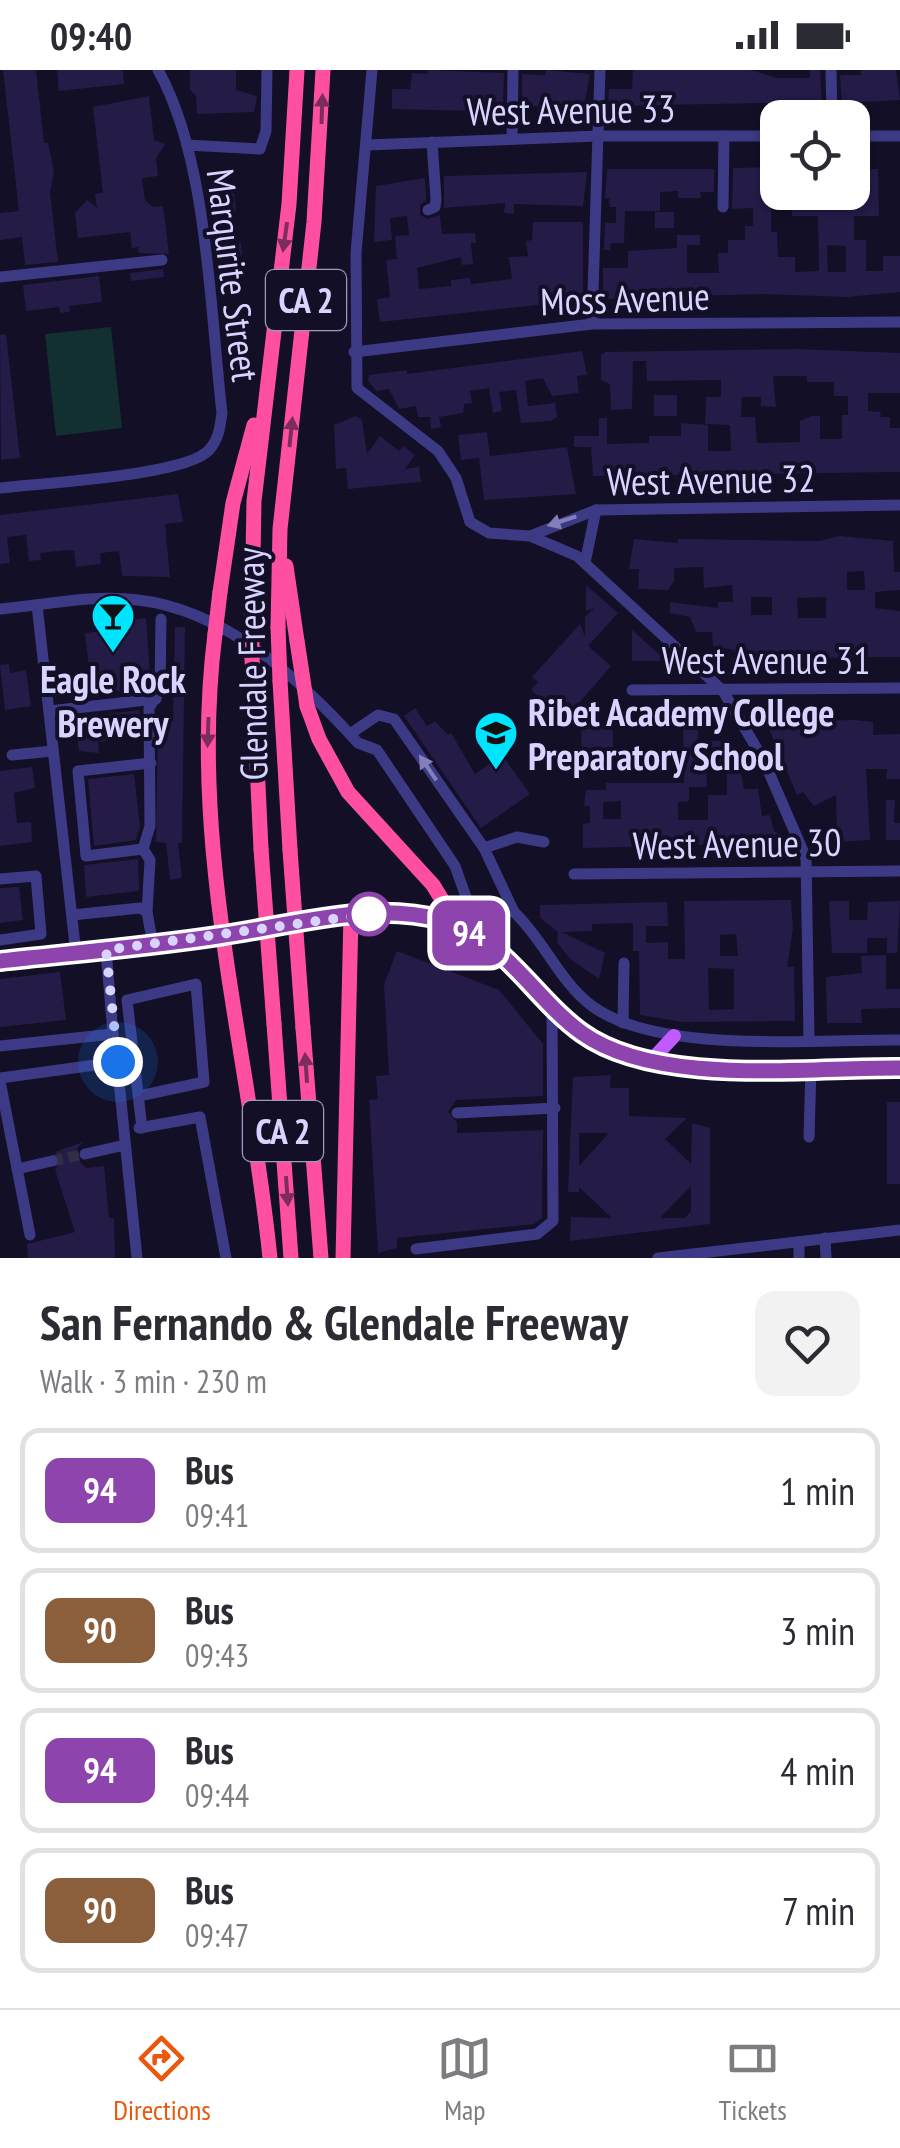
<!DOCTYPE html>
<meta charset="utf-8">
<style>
:root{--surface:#fff;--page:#f2f2f3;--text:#2b2b33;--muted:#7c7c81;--line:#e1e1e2;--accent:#ea580c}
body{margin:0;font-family:"PT Sans Narrow",sans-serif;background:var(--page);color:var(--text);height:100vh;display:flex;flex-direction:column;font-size:38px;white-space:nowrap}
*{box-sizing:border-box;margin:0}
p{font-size:32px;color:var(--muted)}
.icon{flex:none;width:55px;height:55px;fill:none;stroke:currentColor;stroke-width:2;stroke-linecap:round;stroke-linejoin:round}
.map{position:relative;height:1188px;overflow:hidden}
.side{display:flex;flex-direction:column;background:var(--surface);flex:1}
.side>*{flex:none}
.badge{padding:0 20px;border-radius:15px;font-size:35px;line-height:65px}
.tools{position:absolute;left:760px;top:30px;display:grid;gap:20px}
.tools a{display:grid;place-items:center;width:110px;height:110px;border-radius:20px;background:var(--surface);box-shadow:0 2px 8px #0004;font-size:50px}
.you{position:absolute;width:50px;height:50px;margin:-25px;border:8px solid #fff;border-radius:50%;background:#1a73e8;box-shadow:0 0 0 15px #1a73e833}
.map>.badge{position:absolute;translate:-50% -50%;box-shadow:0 0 0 5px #fff}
.round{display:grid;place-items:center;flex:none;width:105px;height:105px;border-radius:20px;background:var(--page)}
.head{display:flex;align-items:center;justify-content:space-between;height:170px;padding:0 40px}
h1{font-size:48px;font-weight:800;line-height:75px}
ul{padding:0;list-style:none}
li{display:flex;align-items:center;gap:30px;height:125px;margin:0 20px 15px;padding:0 20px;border:5px solid var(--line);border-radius:20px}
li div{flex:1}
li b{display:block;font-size:38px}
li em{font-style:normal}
li .badge{min-width:110px;font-weight:700;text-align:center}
.status{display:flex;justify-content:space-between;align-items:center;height:70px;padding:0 50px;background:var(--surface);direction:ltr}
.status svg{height:28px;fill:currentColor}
.tabs{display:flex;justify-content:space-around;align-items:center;height:140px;border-top:2px solid var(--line);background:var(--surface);font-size:28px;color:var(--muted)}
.tabs a{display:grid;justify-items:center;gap:5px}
.tabs .active{color:var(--accent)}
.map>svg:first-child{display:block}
</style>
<div class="status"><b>09:40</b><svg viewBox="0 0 49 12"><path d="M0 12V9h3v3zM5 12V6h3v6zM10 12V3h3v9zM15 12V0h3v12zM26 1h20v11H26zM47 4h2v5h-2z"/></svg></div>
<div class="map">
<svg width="900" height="1188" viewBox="0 0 900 1188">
<rect width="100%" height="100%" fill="#130f26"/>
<!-- green -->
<polygon fill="#12302f" points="111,257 122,358 56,366 45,264"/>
<!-- building -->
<g fill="#241b47" fill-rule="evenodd">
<polygon points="3,0 36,0 44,73 48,73 54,102 50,122 58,192 25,195 22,167 0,170 0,143 19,141"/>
<polygon points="57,0 123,0 124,14 59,21"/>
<polygon points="190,0 236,0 236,20 257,26 254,42 197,44 196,26 190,19"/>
<polygon points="428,0 504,3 503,37 478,41 392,39 392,19 410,19 412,3 427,4"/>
<polygon points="546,0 590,4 584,36 522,36 522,4 545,5"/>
<polygon points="633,0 751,0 777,8 810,8 810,0 820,0 822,32 608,36 609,19 632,19"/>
<polygon points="861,0 896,0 900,30 842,33 840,5 861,5"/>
<polygon points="149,26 154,70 165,74 156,88 158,106 142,108 145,130 153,137 163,136 169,184 139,183 138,177 132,178 130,162 78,168 75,143 87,130 97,138 95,124 103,123 93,37"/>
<path d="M772,97L771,162H777L778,187H795V202L819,201L818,146H792V122H854L856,99H878L879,146H854V170H866V201H883V186H900V222L848,227L761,224L603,229V198H628V181L677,178V165H700V175H687V203H719L718,183H728V170H745V156H753V138L732,139L733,98ZM827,175L846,176V202H828Z"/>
<polygon points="607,99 714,99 714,122 700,122 701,128 678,128 678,121 660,122 660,141 625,141 624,173 611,173 610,180 604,180 605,153 616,153 616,137 610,137 609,128 605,128"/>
<polygon points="587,102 583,136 514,134 514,144 504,143 505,133 444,138 444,106"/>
<polygon points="425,108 426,130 420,135 420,145 428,149 440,145 442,164 475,163 476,173 471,173 473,194 462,195 461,187 417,198 419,219 451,216 451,210 470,208 471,214 512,209 509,187 528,186 526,171 532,170 533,152 583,152 583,230 380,252 377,229 390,227 386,190 397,189 395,166 409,165 407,146 390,148 392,170 374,172 376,116"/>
<polygon points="233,117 236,141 222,143 216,120"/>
<rect x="655" y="142" width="19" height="16"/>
<polygon points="241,173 242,185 218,188 218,178"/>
<polygon points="163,199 164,207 131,211 130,203"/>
<polygon points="99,206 102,232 69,236 70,242 60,243 59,237 26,241 23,215"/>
<polygon points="6,264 20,388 1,390 0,265"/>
<path d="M795,279L900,283V323H868V341L880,342L881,347H890V358H900V402L593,406L591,377H574V366H599V348H607V374L649,373V366H681V353L708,355V381H731L730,355L705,354L706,327H721V310L647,311L646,291H633L632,339L611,340L610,314L601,310V285L605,282ZM773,306H807V312H834V326H848V345H842V369H820V346H811L800,351V372L757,373L755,347H741L742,327H761V336L776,337Z"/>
<polygon points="582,281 587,305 577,306 579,323 552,326 543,308 525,311 528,336 555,333 557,347 551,351 521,353 516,320 499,322 502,341 493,343 489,318 470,321 472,333 464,334 463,343 439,347 441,357 431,359 430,347 418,347 416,336 399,339 389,319 376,321 368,311 369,305 407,300 407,304"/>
<rect x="654" y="325" width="23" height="21"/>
<polygon points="356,346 362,350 367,384 380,366 399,381 403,376 415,385 405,399 419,397 421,412 348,419 346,398 336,399 334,355"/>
<polygon points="487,362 490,386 567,377 576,424 484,430 479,388 461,390 458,365"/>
<polygon points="178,424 183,452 165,454 170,507 122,506 119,481 100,483 101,494 76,497 74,481 68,480 40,483 41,490 29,491 26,465 7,467 10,493 0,494 0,445"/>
<path d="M839,466L893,471L894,502H900V520L875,522V538L900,541V587L788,588L780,590V607H772V588H734V580L713,576L712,562H696L690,547L670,543V532L718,538V532H733L732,515L704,518L703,497L674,498V511L668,520L638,519L639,499H629L634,469L678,473V469H687L819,471ZM864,501L865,520H847V502ZM751,527H772V545H751ZM826,527V548H798L797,528Z"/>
<polygon points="586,515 618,543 588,576 611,596 571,642 565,637 558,644 531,620 538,612 532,607 580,554 585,567 585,547 594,538 586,541"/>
<polygon points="114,539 128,539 129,550 146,548 151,617 78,626 77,615 91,614 85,563 101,561 100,548 113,546"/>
<polygon points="175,557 185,557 182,773 178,773 182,808 170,810 166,773 156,772 156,768 158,650 173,651"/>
<polygon points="632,560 660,585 660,591 632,591"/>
<polygon points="9,594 10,603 26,600 31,636 5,640 0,595"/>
<polygon points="415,638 427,656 435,651 448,665 451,663 475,704 502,685 530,724 481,758 404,646"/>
<polygon points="139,640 140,658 117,660 118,670 98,672 99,683 79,681 75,648"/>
<polygon points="855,650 873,652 873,665 900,664 900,709 886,709 887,699 866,699 870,770 837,772 836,725 814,736 803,722 797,725 768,657 774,652"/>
<polygon points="581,651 613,653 613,702 582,702"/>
<path d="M683,657H698V671H729L732,699H740L744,719H758L762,746L770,745L774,761L782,766L773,773L583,778V754L590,753V736H584L586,720H606V713H684ZM706,700H727V725H708V750H678V732L689,731V717H707ZM621,731V749H603V732Z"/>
<polygon points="32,697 35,718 14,723 17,753 31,752 32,772 0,776 0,701"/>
<polygon points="134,704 140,756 136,770 94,776 88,709"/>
<polygon points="886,730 895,730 894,753 900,753 900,770 886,770"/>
<polygon points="138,789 139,821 86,827 84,795"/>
<polygon points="19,817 23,850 0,853 0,818"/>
<path d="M791,830L793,859L787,897H794L795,951L683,952L640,945L639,881H633V853L592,854V861L562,862L605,883L599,909L570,889L557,872L558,862L540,848V835L667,832L668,856H646V873L668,872V889H685L684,831ZM736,864L738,886H720V865ZM708,898L734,899V939L709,940Z"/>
<polygon points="829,831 849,831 849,850 867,850 868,832 900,831 897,883 887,883 887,868 867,868 867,883 832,883"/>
<polygon points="397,881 499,920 543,974 543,1026 456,1030 448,1042 457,1052 457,1063 543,1060 542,1148 534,1154 397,1168 397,1178 378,1183 369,1030 378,1029 376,1006 389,1005 384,914"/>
<polygon points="886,885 886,919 900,919 900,938 861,939 862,953 827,953 826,907 862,903 861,886"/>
<polygon points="60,902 66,950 0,957 0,909"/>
<path d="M611,1005L610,1018H629V1046L687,1048L665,1069L691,1094L692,1053L710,1058V1154L570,1171L571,1147L612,1148L579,1117V1122H568L573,1007ZM579,1063H609L579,1096ZM691,1116V1141L685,1148H660Z"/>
<rect x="887" y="1032" width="13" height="82"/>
<polygon points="83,1072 76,1080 78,1090 86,1098 104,1096 109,1148 114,1148 115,1188 28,1188 27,1174 75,1162 55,1100 61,1090 55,1082"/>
</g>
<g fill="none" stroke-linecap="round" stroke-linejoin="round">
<!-- minor-tunnel -->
<polyline stroke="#312d47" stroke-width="11" stroke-dasharray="11 5.5" stroke-linecap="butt" points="52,1091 85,1084"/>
<!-- minor -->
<g stroke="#3d3a85" stroke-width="11">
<polyline points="372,0 356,183 357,318 438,381 456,408 470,452 489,463 530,466 577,486 723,621 764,691 806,788 809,969"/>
<polyline points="831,0 832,48"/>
<polyline points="852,66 900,66"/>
<polyline points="512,69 513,0"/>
<polyline points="187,75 260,79 266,61 267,0"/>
<polyline points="367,75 598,66 778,66"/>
<polyline points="723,137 724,66"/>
<polyline points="428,140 435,137 436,129 432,72"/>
<polyline points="0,207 162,190"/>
<polyline points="592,254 600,0"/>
<polyline points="354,282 592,254 900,252"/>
<path d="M0,418C40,413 186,406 209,380C219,369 220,357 222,343C210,242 208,88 158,0"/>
<polyline points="530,466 596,440 900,435"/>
<polyline points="585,493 596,440"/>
<polyline points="37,535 76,884"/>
<path d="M0,539C45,535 93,524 138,530C226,540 301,610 358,673L377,680L455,796L471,841"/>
<polyline points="632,620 900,618"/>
<polyline points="49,641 156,629"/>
<polyline points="350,664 378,645 394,649 484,778 514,842"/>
<polyline points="12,685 53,681"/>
<polyline points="151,693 78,701 86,786 143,779 150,790 147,842 153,875"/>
<polyline points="484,778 517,767 544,772"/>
<polyline points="143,779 150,756 149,638 160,620 161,549"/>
<polyline points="574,804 900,801"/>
<polyline points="0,809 36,806 41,864 0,870"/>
<polyline points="72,845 140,838 147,842"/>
<path d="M447,850L481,838L514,842C544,870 559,911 592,936C658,985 818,969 900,970"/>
<polyline points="106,880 113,964"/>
<polyline points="623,953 624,893"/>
<polyline points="0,976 113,964 117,992"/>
<polyline points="0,1008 117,992 137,1188"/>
<polyline points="0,1011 30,1165"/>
<polyline points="139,1026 204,1012 196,914 127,930 142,1058"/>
<polyline points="457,1043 555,1038"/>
<polyline points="139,1058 200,1047 226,1188"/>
<polyline points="809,1067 811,997"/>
<polyline points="85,1084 125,1075"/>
<polyline points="17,1099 52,1091"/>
<polyline points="825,1168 826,1188"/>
<polyline points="799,1172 799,1188"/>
<polyline points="416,1179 537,1164 553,1151 552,936"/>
<polyline points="658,1188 900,1160"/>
</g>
<!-- major -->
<g stroke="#c25bff" stroke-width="14">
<path d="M0,891C73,883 145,877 218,866C290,856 370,830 442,849C503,865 534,929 582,963C657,1017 809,997 900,998"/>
<polyline points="649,993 674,966"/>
</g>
<!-- highway -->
<g stroke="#ff4fa3" stroke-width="15">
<polyline points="286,496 297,571"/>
<polyline points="220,522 233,433 254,355"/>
<polyline points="252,540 254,431 289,134 297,0"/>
<polyline points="278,557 280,459 314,152 323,0"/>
<path d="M215,564C188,777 249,979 270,1188"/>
<polyline points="252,588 261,779"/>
<polyline points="280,611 290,780"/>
<polyline points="307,636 319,669 348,722 433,815 444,833 447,850"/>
<polyline points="274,954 291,1188"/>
<polyline points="303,958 321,1188"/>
<polyline points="343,1188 351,845"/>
</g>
<!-- highway-bridge -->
<g stroke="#ff4fa3" stroke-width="15">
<polyline points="252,540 252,588"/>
<polyline points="278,557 280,611"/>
<polyline points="215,564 220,522"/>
<polyline points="297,571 307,636"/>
<polyline points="261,779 274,954"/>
<polyline points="290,780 303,958"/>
</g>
</g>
<!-- one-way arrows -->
<defs><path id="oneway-solid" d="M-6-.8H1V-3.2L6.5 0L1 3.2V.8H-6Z" transform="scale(2.5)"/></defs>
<g fill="#7d2c5e">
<use href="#oneway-solid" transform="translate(322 39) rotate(-88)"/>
<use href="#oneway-solid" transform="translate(285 167) rotate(98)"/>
<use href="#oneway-solid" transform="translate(291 362) rotate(-84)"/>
<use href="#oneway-solid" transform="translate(208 662) rotate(92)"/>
<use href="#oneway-solid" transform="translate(306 998) rotate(-94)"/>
<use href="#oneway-solid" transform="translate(287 1121) rotate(86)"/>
</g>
<g fill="#837fbc">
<use href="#oneway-solid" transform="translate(562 451) rotate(162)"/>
<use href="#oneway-solid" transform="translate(428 698) rotate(-124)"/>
</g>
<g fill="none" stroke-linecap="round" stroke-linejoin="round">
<defs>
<path id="line" d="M0,891C73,883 145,877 218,866C290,856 370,830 442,850C503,866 534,929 582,963C657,1017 809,997 900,998"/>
</defs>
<!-- line casing -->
<use href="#line" stroke="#fff" stroke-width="22"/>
<!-- line -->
<use href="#line" stroke="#8e44ad" stroke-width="15"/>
<!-- walk -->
<polyline stroke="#d9d4ff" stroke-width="10" stroke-dasharray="0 18" points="118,992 106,880 369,844"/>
</g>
<!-- icons -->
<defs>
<symbol id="bar-pin" viewBox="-11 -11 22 30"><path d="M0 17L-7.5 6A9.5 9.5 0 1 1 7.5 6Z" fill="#00e5ff" stroke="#130f26"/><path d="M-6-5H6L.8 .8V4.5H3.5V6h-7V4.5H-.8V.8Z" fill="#111"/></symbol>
<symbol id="school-pin" viewBox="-11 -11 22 30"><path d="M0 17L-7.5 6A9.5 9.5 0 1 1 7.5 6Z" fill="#00e5ff" stroke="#130f26"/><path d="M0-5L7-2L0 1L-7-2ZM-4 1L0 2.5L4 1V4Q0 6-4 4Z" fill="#111"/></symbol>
</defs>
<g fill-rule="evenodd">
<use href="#bar-pin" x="88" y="521" width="50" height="68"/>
<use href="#school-pin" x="471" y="638" width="50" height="68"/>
</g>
<!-- markers -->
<circle fill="#fff" stroke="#8e44ad" stroke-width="5" cx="369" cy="844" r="20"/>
<g text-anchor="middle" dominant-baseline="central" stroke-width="8" stroke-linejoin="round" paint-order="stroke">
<!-- shield labels -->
<g fill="#130f26" stroke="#9e99be" stroke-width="2.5">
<rect x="266" y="200" width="80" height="60" rx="8"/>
<rect x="243" y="1031" width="80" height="60" rx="8"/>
</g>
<g font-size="35" font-weight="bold" fill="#d9d4ff">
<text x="306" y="230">CA 2</text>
<text x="283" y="1061">CA 2</text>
</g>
<!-- street labels -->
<g font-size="38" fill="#d9d4ff" stroke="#130f26">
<text transform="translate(571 39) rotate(-1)">West Avenue 33</text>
<text transform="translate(234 205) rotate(83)">Marqurite Street</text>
<text transform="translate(625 228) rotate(-2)">Moss Avenue</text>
<text transform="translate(711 409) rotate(-1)">West Avenue 32</text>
<text x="766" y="589">West Avenue 31</text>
<text transform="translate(251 594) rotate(-91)">Glendale Freeway</text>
<text transform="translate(737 773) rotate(-1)">West Avenue 30</text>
</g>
<!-- poi labels -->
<g font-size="38" font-weight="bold" fill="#d9d4ff" stroke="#130f26">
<text x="113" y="608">Eagle Rock<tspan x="113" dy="44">Brewery</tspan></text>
<text x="528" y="641" text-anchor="start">Ribet Academy College<tspan x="528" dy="44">Preparatory School</tspan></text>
</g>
</g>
</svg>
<div class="tools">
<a><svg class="icon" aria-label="locate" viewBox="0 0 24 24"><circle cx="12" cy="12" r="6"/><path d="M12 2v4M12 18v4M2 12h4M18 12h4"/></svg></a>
</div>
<div class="you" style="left:118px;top:992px"></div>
<b class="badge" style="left:469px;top:863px;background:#8e44ad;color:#fff">94</b>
</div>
<section class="side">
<div class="head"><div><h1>San Fernando &amp; Glendale Freeway</h1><p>Walk · 3 min · 230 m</p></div><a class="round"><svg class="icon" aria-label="heart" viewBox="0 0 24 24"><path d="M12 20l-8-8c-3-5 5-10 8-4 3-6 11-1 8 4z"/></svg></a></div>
<ul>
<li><span class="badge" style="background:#8e44ad;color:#fff">94</span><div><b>Bus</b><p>09:41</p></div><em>1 min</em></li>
<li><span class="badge" style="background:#8b5e3c;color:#fff">90</span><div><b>Bus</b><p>09:43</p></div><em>3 min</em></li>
<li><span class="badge" style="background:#8e44ad;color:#fff">94</span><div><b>Bus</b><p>09:44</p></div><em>4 min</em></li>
<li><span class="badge" style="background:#8b5e3c;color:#fff">90</span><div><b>Bus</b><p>09:47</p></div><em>7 min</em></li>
</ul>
</section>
<nav class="tabs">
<a class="active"><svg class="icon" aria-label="directions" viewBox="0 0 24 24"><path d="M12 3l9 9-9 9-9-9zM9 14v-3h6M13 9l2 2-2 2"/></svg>Directions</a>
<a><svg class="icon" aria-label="map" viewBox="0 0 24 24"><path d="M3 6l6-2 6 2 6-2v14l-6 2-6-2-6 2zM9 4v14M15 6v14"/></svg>Map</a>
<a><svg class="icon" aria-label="tickets" viewBox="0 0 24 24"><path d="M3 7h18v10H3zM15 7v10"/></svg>Tickets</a>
</nav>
